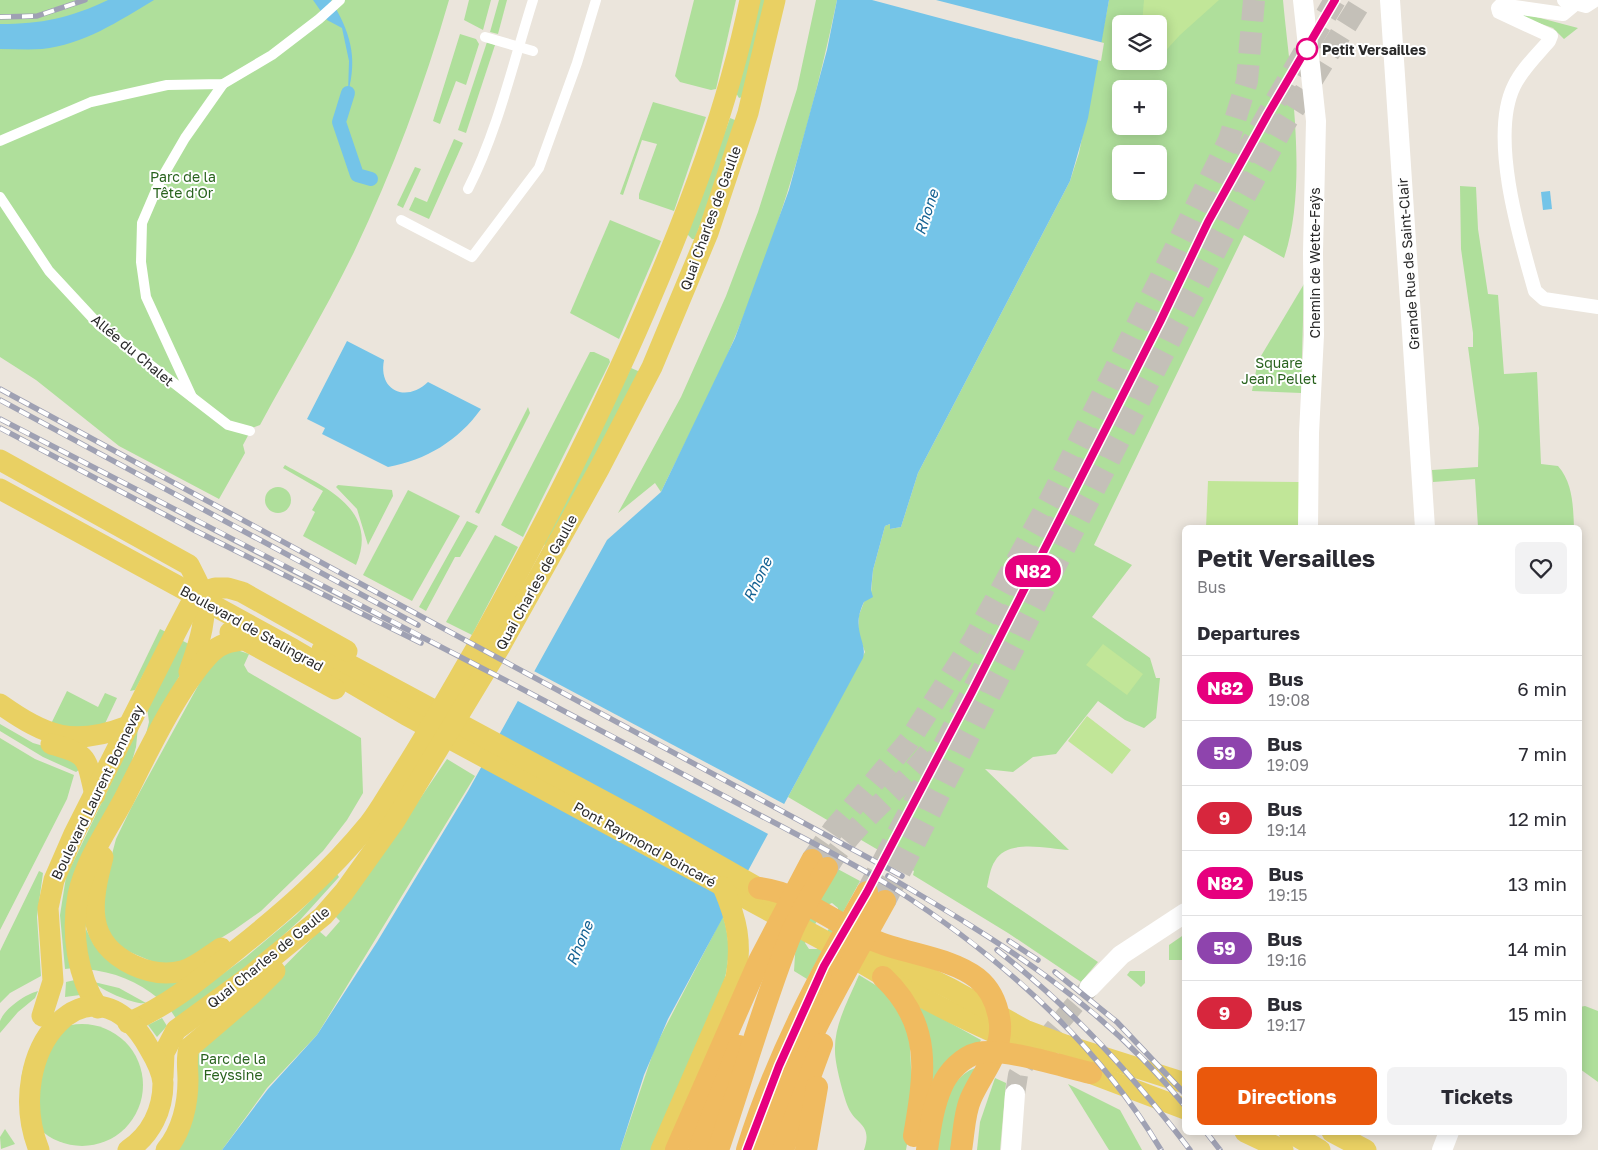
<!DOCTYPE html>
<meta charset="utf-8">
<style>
:root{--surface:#fff;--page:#f2f2f3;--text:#2b2b33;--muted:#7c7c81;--line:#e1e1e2;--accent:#ea580c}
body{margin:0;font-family:"Golos Text",sans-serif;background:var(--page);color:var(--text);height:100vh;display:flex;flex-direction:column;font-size:19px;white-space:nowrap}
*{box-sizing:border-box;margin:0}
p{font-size:16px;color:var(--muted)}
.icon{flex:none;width:28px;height:28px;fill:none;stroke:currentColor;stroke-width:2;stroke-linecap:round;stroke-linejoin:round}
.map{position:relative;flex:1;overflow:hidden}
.panel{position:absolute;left:1182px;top:525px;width:400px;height:610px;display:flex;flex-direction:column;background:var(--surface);border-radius:8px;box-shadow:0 2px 12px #0003}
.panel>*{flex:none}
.badge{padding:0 10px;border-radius:16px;font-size:18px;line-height:32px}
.fabs{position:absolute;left:1112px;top:15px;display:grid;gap:10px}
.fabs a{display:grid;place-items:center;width:55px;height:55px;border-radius:8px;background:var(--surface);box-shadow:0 2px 12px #0003;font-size:25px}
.map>.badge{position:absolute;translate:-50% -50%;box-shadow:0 0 0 2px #fff}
h2{padding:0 15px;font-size:19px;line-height:45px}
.round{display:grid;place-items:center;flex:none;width:52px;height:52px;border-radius:8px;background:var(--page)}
.headline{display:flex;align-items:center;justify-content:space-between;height:85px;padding:0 15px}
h1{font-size:24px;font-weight:700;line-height:38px}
.primary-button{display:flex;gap:10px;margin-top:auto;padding:10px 15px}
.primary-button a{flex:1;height:58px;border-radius:8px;background:var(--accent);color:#fff;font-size:20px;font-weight:700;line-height:58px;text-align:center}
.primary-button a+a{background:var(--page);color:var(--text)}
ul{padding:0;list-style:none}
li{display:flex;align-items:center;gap:15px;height:65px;padding:0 15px;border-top:1px solid var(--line)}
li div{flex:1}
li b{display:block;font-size:19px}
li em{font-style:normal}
li .badge{min-width:55px;font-weight:700;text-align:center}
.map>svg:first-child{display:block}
</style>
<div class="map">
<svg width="1598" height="1150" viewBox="0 0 1598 1150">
<rect width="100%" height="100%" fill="#ebe5dc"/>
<!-- green -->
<g fill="#afdf9b" fill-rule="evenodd">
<path d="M0,0H449C424,87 393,170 354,252C325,311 291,368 260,425L252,428L243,445L245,453L219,499L119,446L36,380L0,357Z"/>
<polygon points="469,0 491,0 483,30 464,20"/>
<polygon points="499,0 507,0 498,34 490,32"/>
<polygon points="694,0 736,0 716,89 711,90 680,82 675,76"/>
<polygon points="758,0 767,0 742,97 739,98 736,93"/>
<path d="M816,0H837C813,115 780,229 735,337C713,390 686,440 661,492L655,483L618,513L681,397L726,296L758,212L797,89Z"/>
<path d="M1109,0H1283C1290,77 1309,184 1284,258L1244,235L1094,545L1132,565L1092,617L1150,658L1156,678H1160L1156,718L1144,728L1125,720L1098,701L1056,754L1033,757L1013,772L985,769L1069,850C1048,849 1008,838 995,861C990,868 989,879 987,887L1098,962L1081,982L1008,933L913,875L914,871L788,797L865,652L858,633L859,615L864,602L871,593L873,570L885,526L890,524V529L901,527L918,473L1070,181L1079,153ZM1121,24H1159V61H1121ZM1121,89H1159V126H1121ZM1121,154H1159V191H1121Z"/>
<polygon points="1510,10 1578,28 1564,39 1553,28 1510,13"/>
<polygon points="460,34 476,39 479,44 466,85 456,81 440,124 433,121"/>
<polygon points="487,42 495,45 466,133 458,130"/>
<polygon points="653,102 706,117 674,211 639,199 639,194 657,144 642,140 623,195 620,194"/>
<polygon points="730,118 735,120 736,123 695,239 692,239 687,234"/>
<polygon points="454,139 463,143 429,219 409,210 415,197 427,202"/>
<polygon points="415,167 421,169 403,208 397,205"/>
<path d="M1460,186L1476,187L1478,229L1488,294L1498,295L1504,374L1537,372L1541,464L1558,466C1573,483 1573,506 1574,527H1478L1475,479L1433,482L1432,470L1478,467L1479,428L1468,347H1473V333L1461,249Z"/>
<polygon points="610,220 661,241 619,339 570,313"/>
<polygon points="1304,284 1301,393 1252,391 1258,361"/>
<polygon points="590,352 594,352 609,359 610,362 523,537 501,525"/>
<polygon points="631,368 638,371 638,375 547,546 543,544"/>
<polygon points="528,407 530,413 479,514 475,512"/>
<path d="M285,465C324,487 380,509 356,565L303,536L315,512L312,510L323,491L283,468Z"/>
<polygon points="338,485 392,490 393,496 368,545 357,509 336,487"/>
<circle cx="278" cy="500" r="13"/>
<polygon points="408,490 460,516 412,601 363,575"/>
<polygon points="467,521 478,526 460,557 455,557 426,611 419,607"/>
<polygon points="495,535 518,547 472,635 446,622"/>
<polygon points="160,629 166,632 135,690 130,691"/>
<polygon points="181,640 193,646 187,663 146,734 149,722 147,707"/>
<polygon points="237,650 249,654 244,665 248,672 361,738 363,793 347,820 323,851 261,911 234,930 180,963 158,964 125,950 106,931 103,897 107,873 116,839 131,808 205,673 221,655"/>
<polygon points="67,691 98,707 105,693 117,698 101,732 48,730"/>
<polygon points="0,724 33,743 57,750 83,767 76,772 43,757 0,731"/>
<polygon points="138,727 136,747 74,968 65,969 60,915 66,877"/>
<polygon points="0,738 35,759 74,775 67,799 0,930"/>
<polygon points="447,759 475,776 317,1035 267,1088 222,1150 171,1150 191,1061 319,931 326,937 340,921 334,915 400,828"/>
<path d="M834,867L860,881L807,979L794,971L796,939ZM832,903L838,908V913L817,949H809L805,943L825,906Z"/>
<polygon points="39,871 43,873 37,917 41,976 10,993 0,1003 0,951"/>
<polygon points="337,874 339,877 300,920 257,959 177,1020 171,1011 246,957 296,915"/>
<path d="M723,916C730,939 730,959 724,982L652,1150H620L655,1047Z"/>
<path d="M86,929L94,945L190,974L159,999C138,981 114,972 86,969Z"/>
<polygon points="1185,934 1185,960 1169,960 1169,945"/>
<polygon points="1130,971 1145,971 1145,983 1141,987 1127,975"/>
<path d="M859,975L882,989L909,1025L913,1110L906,1150H864C873,1123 856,1126 848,1107C843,1094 835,1064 835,1051C834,1024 849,999 859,975Z"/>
<polygon points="75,980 80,995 65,997 66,982"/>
<path d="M94,982L119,988L146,1003C137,1006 100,990 94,982Z"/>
<path d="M38,991L35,998L18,1012L0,1033C0,1030 0,1024 0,1021C5,1008 26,994 38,991Z"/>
<polygon points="916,1004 981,1040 977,1047 932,1084"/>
<polygon points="1585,1006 1598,1011 1598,1082 1580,1069 1580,1007"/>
<polygon points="162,1018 167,1026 157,1037 148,1025"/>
<circle cx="82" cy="1085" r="61"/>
<path d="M975,1068L956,1150H937C943,1120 943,1080 975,1068Z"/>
<polygon points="995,1078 1006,1083 1000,1150 977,1150 980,1122"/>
<polygon points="1068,1084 1120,1110 1142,1150 1109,1150"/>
<polygon points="5,1129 15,1144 1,1149 0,1137"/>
</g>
<!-- pitch -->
<g fill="#c1e698">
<polygon points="1144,0 1219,0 1180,35 1159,58 1159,24 1142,24"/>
<polygon points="1208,481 1299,482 1299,527 1206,528"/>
<polygon points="1103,644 1143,674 1127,695 1086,665"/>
<polygon points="1087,716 1131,750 1112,774 1068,741"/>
</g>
<!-- water -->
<g fill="#74c4e8">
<path d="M108,0H154C119,21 83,45 42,49C28,50 14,49 0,49V24C42,24 70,18 108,0Z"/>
<path d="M313,0H331C350,32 358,56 348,93L349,61L342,28L327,20Z"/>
<path d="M837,0H1109L1088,118L1070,181L918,473L901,527L890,529V524L885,526L873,570L871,590L873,597L864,602C850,630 868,642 863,658L668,1019L644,1075L620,1150H222L268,1089L317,1035L377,942L468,791L607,540L661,492L735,338L789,190L827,50Z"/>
<polygon points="1550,191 1552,209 1543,210 1541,192"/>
<path d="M347,341L384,360C378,391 406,403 428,382L481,409C458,441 426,460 388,467L322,434L325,428L307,419Z"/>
</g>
<!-- pier -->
<g fill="#ebe5dc">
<polygon points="872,0 936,0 1104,43 1101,61"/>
<polygon points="532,670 786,805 770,835 516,700"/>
</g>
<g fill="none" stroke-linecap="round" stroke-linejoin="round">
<!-- canal -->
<polyline stroke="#74c4e8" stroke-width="14" points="348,93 339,122 357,175 371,179"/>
<!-- secondary-tunnel -->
<polyline stroke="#c4c0b8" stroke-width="20" stroke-dasharray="20 10" stroke-linecap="butt" points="1015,1094 1018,1075 1026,1062 1089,988"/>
<!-- trunk-tunnel -->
<g stroke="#c4c0b8" stroke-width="22" stroke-dasharray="22 11" stroke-linecap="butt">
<polyline points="812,860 833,830 909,741 973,641 1050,500 1229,140 1247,81 1254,0"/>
<path d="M827,868C854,821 902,790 934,746"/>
<polyline points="867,892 972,692 1160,323 1208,221 1268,114 1335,0"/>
<polyline points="885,901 1226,230 1284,125 1362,0"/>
</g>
<!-- pedestrian -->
<g stroke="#fff" stroke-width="10">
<polyline points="485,37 533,51"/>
<polyline points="0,141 91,102 167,85 223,84 272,55 319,19 340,0"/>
<path d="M468,189C498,130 513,63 533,0"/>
<polyline points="0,197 49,271 100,326 228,425 250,431"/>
<polyline points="401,220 472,257 539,168 577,63 596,0"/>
<polyline points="192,397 146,297 141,262 142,223 160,181 185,138 223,84"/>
</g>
<!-- minor -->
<g stroke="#fff" stroke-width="14">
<polyline points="1564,0 1586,6 1595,0"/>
<path d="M1575,4L1563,14L1501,5L1498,8L1499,12L1551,36L1549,41C1537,55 1522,69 1514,86C1489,137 1520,239 1535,291L1544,299L1598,307"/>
</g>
<!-- secondary -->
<g stroke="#fff" stroke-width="20">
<polyline points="1303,0 1316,121 1313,253 1314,335 1309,433 1308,528"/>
<polyline points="1390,0 1425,528"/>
<polyline points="1089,988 1121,955 1185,913"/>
<polyline points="1011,1150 1015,1094"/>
<polyline points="1442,1150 1449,1132"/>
</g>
<!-- primary -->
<g stroke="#e9d063" stroke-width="21">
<path d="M0,460L189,565C193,573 198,582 201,590C210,616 197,649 189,672"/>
<path d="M0,489L293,649L406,715L838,948C904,991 973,1025 1046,1055"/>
<polyline points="230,632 335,689"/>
<polyline points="322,650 635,818 774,897"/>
<path d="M0,704C47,737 73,747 128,726"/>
<path d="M51,744C90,754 86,758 95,795"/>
<path d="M103,857C91,902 84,942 133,965C148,972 166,975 182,971C195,968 210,955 221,948"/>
<polyline points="856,942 951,989 1025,1030 1065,1045 1185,1083"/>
<path d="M98,1008C77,976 71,933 78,895C86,859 107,831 124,799C146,756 178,687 211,653C219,644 230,642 242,640"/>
<polyline points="42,1016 53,981 48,908 54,880 74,834 176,632 189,607 202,592 215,588 228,588 242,592 347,651"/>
<path d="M128,1023C171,1004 199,980 235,951C284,912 329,873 369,824C380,810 389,793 399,778C428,733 454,686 481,640C541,532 597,423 646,309C689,209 728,107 750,0"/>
<polyline points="1074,1067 1185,1109"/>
<polyline points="163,1077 164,1053 176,1030 250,976 323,916 344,892 394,822 501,645 599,469 652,367 708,233 748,113 775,0"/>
<polyline points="1245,1132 1283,1150"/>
<polyline points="1289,1132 1320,1150"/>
<polyline points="1332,1132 1366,1150"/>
<path d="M39,1150C0,1052 91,945 149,1048C155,1058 162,1070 163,1083C163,1110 151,1135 128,1150"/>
<path d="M166,1150C182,1131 188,1104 188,1080C188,1068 186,1059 189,1048L251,995L275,971"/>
<path d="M661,1150L736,978C742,942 737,920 723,887"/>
</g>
<!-- trunk -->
<g stroke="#f0bb60" stroke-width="22">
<path d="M759,888C801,893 835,924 873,940C904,954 950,957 977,978C991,989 998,1006 1000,1024C1002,1053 982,1073 971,1098C964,1113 964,1133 961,1150"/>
<path d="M883,977C933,1024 925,1073 914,1136"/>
<polyline points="676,1150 760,959 812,860"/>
<polyline points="699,1150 739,1046"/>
<path d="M718,1150C742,1080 762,1008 789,939C798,914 814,891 827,868"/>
<path d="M747,1150C775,1059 820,974 867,892"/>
<path d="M766,1150C793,1061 840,982 885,901"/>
<polyline points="783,1150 822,1044"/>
<polyline points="806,1150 817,1087"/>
<path d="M927,1150C930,1129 933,1106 942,1086C948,1072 962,1057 978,1053C1003,1047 1064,1067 1091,1073"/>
</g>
<defs>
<g id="rail">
<polyline points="0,17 37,16 85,0"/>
<polyline points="0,389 902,876"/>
<polyline points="0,400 418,625"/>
<path d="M0,419C182,513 364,606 545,701C615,738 685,775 754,812C801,837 850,861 895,889C1001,957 1096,1041 1161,1150"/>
<polyline points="0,428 194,530 421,643"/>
<path d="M888,876C1002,943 1100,1002 1185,1106"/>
<polyline points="1009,941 1038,960"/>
<path d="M997,950C1072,1008 1133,1075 1190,1150"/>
<polyline points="1055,972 1117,1022 1185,1094"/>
<polyline points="1206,1132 1220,1150"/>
</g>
</defs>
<!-- rail casing -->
<use href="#rail" stroke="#9fa1b3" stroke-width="5.5"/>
<!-- rail -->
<use href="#rail" stroke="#fff" stroke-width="4" stroke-dasharray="11" stroke-linecap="butt"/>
</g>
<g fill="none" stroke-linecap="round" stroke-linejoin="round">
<defs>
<polyline id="line" points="747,1150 779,1066 824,966 867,892 972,692 1160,322 1208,222 1268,114 1335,0"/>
</defs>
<!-- line casing -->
<use href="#line" stroke="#fff" stroke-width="11"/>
<!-- line -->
<use href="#line" stroke="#e6007e" stroke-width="8"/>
</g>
<!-- markers -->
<circle fill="#fff" stroke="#e6007e" stroke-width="2.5" cx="1307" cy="49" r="10"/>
<g text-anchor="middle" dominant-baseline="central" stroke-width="4" stroke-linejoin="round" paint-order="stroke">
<!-- stop labels -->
<g font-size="14" font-weight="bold" fill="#2a2a2a" stroke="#fff" text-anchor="start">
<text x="1322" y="49">Petit Versailles</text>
</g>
<!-- park labels -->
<g font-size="14" fill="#29631e" stroke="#fff">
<text x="183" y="176">Parc de la<tspan x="183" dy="16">Tête d'Or</tspan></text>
<text x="1279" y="362">Square<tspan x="1279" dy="16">Jean Pellet</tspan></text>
<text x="233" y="1058">Parc de la<tspan x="233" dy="16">Feyssine</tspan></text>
</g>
<!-- street labels -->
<g font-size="14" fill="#2a2a2a" stroke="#fff">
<text transform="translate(710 218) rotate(-70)">Quai Charles de Gaulle</text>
<text transform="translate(1314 263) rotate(-90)">Chemin de Wette-Faÿs</text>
<text transform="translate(1408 264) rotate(-94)">Grande Rue de Saint-Clair</text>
<text transform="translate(133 350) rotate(40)">Allée du Chalet</text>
<text transform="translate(536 582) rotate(-61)">Quai Charles de Gaulle</text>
<text transform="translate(252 628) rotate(29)">Boulevard de Stalingrad</text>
<text transform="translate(97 792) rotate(-64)">Boulevard Laurent Bonnevay</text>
<text transform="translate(645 844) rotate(29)">Pont Raymond Poincaré</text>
<text transform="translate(268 957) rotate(-39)">Quai Charles de Gaulle</text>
</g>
<!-- water labels -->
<g font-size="15" font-style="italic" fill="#146293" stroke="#fff">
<text transform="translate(926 212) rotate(-72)">Rhone</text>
<text transform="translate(757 579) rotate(-64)">Rhone</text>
<text transform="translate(579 943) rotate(-67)">Rhone</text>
</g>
</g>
</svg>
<div class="fabs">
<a><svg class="icon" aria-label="layers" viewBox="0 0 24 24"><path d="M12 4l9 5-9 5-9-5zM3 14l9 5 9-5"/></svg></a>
<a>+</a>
<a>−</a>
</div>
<b class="badge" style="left:1033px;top:571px;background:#e6007e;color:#fff">N82</b>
<section class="panel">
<div class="headline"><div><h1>Petit Versailles</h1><p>Bus</p></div><a class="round"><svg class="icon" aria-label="heart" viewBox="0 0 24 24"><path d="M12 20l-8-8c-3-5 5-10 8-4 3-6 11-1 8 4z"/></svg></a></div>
<h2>Departures</h2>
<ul>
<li><span class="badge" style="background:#e6007e;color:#fff">N82</span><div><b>Bus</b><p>19:08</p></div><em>6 min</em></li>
<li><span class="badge" style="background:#8e44ad;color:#fff">59</span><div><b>Bus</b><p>19:09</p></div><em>7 min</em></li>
<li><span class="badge" style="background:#d7263d;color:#fff">9</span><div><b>Bus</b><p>19:14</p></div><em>12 min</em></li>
<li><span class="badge" style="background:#e6007e;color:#fff">N82</span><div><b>Bus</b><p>19:15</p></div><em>13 min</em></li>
<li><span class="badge" style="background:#8e44ad;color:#fff">59</span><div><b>Bus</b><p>19:16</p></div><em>14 min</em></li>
<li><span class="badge" style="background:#d7263d;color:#fff">9</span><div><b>Bus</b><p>19:17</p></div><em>15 min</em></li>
</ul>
<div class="primary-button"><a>Directions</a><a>Tickets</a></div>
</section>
</div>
